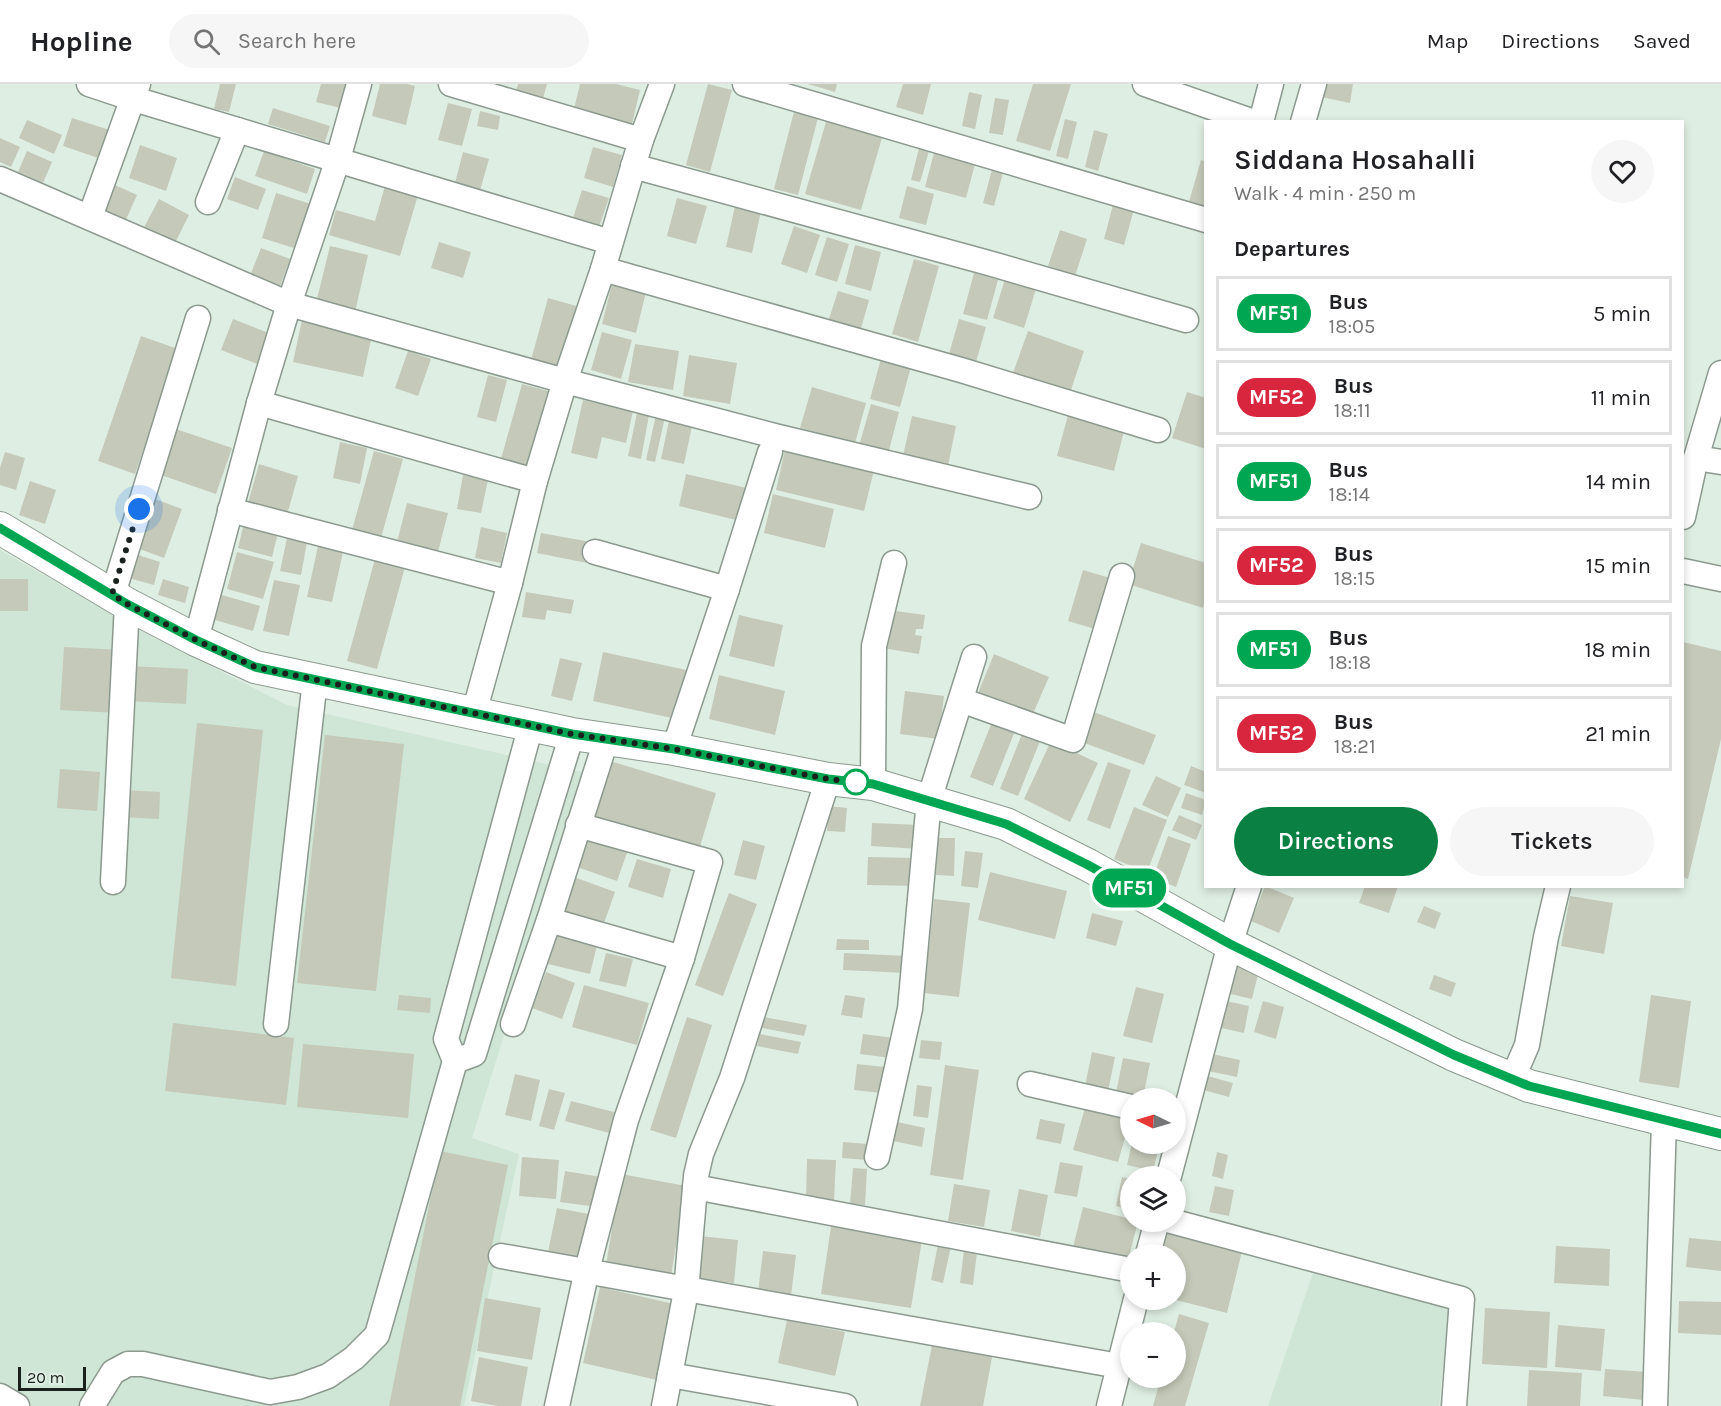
<!DOCTYPE html>
<meta charset="utf-8">
<style>
:root{--surface:#fff;--page:#f6f6f6;--text:#202124;--muted:#757577;--line:#e0e0e0;--accent:#0b8043}
body{margin:0;font-family:Karla,sans-serif;background:var(--page);color:var(--text);height:100vh;display:flex;flex-direction:column;font-size:22px;white-space:nowrap}
*{box-sizing:border-box;margin:0}
p{font-size:20px;color:var(--muted)}
.icon{flex:none;width:33px;height:33px;fill:none;stroke:currentColor;stroke-width:2;stroke-linecap:round;stroke-linejoin:round}
.map{position:relative;flex:1;overflow:hidden}
.details{position:absolute;left:1204px;top:36px;width:480px;height:768px;display:flex;flex-direction:column;background:var(--surface);border-radius:0px;box-shadow:0 3px 9px #0003}
.details>*{flex:none}
.badge{padding:0 12px;border-radius:20px;font-size:21px;line-height:39px}
.needle{width:39px;rotate:275deg}
.fabs{position:absolute;left:1120px;top:1004px;display:grid;gap:12px}
.fabs a{display:grid;place-items:center;width:66px;height:66px;border-radius:50%;background:var(--surface);box-shadow:0 3px 9px #0003;font-size:30px}
.scale{position:absolute;left:18px;bottom:15px;width:68px;box-sizing:border-box;padding-left:6px;border:3px solid #1a201c;border-top:0;font-size:16px;line-height:21px;white-space:nowrap;color:#1a201c;-webkit-text-stroke:4px #dfeee3;paint-order:stroke}
.you{position:absolute;width:30px;height:30px;margin:-15px;border:4px solid #fff;border-radius:50%;background:#1a73e8;box-shadow:0 0 0 9px #1a73e833}
.map>.badge{position:absolute;translate:-50% -50%;box-shadow:0 0 0 3px #fff}
h2{padding:0 30px;font-size:22px;line-height:54px}
.round{display:grid;place-items:center;flex:none;width:63px;height:63px;border-radius:32px;background:var(--page)}
.headline{display:flex;align-items:center;justify-content:space-between;height:102px;padding:0 30px}
h1{font-size:28px;font-weight:600;line-height:45px}
.action{display:flex;gap:12px;margin-top:auto;padding:12px 30px}
.action a{flex:1;height:69px;border-radius:36px;background:var(--accent);color:#fff;font-size:24px;font-weight:600;line-height:69px;text-align:center}
.action a+a{background:var(--page);color:var(--text)}
ul{padding:0;list-style:none}
li{display:flex;align-items:center;gap:18px;height:75px;margin:0 12px 9px;padding:0 18px;border:3px solid var(--line);border-radius:0px}
li div{flex:1}
li b{display:block;font-size:22px}
li em{font-style:normal}
li .badge{min-width:66px;font-weight:700;text-align:center}
header{display:flex;align-items:center;gap:36px;box-sizing:border-box;height:84px;padding:0 30px;background:var(--surface);border-bottom:2px solid var(--line)}
header strong{font-size:28px}
nav{display:flex;gap:33px;margin-inline-start:auto;font-size:21px}
.search{width:420px;height:54px;background:var(--page);display:flex;align-items:center;gap:15px;box-sizing:border-box;padding:0 21px;border-radius:33px;color:var(--muted);font-size:22px}
.map>svg:first-child{display:block}
</style>
<header>
<strong>Hopline</strong>
<div class="search"><svg class="icon" aria-label="search" viewBox="0 0 24 24"><circle cx="10" cy="10" r="6"/><path d="M15 15l6 6"/></svg>Search here</div>
<nav><a>Map</a><a>Directions</a><a>Saved</a></nav>
</header>
<div class="map">
<svg width="1721" height="1322" viewBox="0 0 1721 1322">
<rect width="100%" height="100%" fill="#dfeee3"/>
<!-- built -->
<g fill="#cfe5d5">
<polygon points="0,466 141,547 287,621 586,689 472,1054 519,1070 464,1322 0,1322"/>
<polygon points="1313,1189 1449,1223 1439,1322 1268,1322"/>
</g>
<!-- building -->
<g fill="#c5c9b9">
<polygon points="220,0 236,0 229,28 214,25"/>
<polygon points="321,0 352,0 345,25 316,18"/>
<polygon points="380,0 407,0 415,2 406,41 372,32"/>
<polygon points="518,0 547,0 542,18 515,11"/>
<polygon points="580,0 616,0 640,6 632,40 574,25"/>
<polygon points="708,0 732,6 710,88 686,81"/>
<polygon points="808,0 837,0 835,8"/>
<polygon points="903,0 931,0 923,31 896,23"/>
<polygon points="1033,0 1071,0 1050,67 1016,57"/>
<polygon points="1324,0 1353,0 1350,19 1321,13"/>
<polygon points="969,8 982,11 975,45 962,42"/>
<polygon points="995,14 1009,16 1003,51 989,49"/>
<polygon points="448,19 472,25 462,62 438,56"/>
<polygon points="796,20 820,26 798,111 774,105"/>
<polygon points="273,24 330,42 325,58 268,40"/>
<polygon points="480,27 500,32 498,46 477,42"/>
<polygon points="828,31 884,47 861,126 805,110"/>
<polygon points="72,34 116,48 107,77 63,62"/>
<polygon points="1065,35 1077,38 1068,75 1056,72"/>
<polygon points="27,36 62,51 54,70 19,54"/>
<polygon points="1094,46 1108,50 1098,87 1085,83"/>
<polygon points="0,54 20,63 11,83 0,78"/>
<polygon points="140,61 177,74 166,107 129,94"/>
<polygon points="593,63 622,71 613,103 584,94"/>
<polygon points="919,64 929,67 920,98 911,96"/>
<polygon points="27,67 52,78 43,99 18,88"/>
<polygon points="264,67 315,85 307,110 255,92"/>
<polygon points="463,68 489,75 479,110 454,103"/>
<polygon points="934,69 975,80 966,114 925,103"/>
<polygon points="1201,76 1206,78 1206,123 1189,118"/>
<polygon points="993,82 1004,85 994,122 983,119"/>
<polygon points="235,93 266,105 258,126 227,115"/>
<polygon points="115,101 137,111 124,140 101,130"/>
<polygon points="385,102 418,111 400,172 329,151 336,126 375,137"/>
<polygon points="907,102 934,110 926,141 899,134"/>
<polygon points="582,106 609,114 599,143 573,134"/>
<polygon points="276,109 311,120 297,165 262,154"/>
<polygon points="677,114 707,122 696,160 667,152"/>
<polygon points="159,115 189,131 173,163 142,147"/>
<polygon points="1114,117 1135,122 1124,161 1104,155"/>
<polygon points="735,122 761,127 752,169 726,163"/>
<polygon points="794,142 820,151 807,189 781,180"/>
<polygon points="1060,146 1087,155 1075,192 1048,182"/>
<polygon points="827,153 849,160 837,198 815,191"/>
<polygon points="439,158 471,168 463,194 431,184"/>
<polygon points="855,161 881,168 871,207 845,200"/>
<polygon points="330,162 368,171 355,228 316,219"/>
<polygon points="261,164 290,175 279,205 249,194"/>
<polygon points="914,175 939,182 918,258 892,250"/>
<polygon points="974,189 998,196 987,236 963,230"/>
<polygon points="1005,195 1036,205 1024,244 993,234"/>
<polygon points="612,200 646,208 636,249 602,240"/>
<polygon points="838,207 869,216 860,248 828,238"/>
<polygon points="548,214 580,223 563,285 531,276"/>
<polygon points="233,235 271,250 260,281 221,266"/>
<polygon points="959,235 986,243 976,278 949,270"/>
<polygon points="302,236 372,251 363,293 293,278"/>
<polygon points="1028,247 1084,267 1070,309 1013,289"/>
<polygon points="602,248 632,256 621,295 591,286"/>
<polygon points="141,252 178,265 135,390 98,377"/>
<polygon points="635,260 679,267 673,306 628,298"/>
<polygon points="408,267 431,275 418,312 395,304"/>
<polygon points="689,271 737,279 730,320 683,312"/>
<polygon points="882,271 912,279 900,323 870,315"/>
<polygon points="488,291 507,296 496,338 477,333"/>
<polygon points="522,300 548,307 527,382 501,375"/>
<polygon points="812,303 866,319 855,359 800,344"/>
<polygon points="1187,308 1206,314 1206,365 1172,354"/>
<polygon points="583,316 633,327 626,359 602,353 597,375 571,369"/>
<polygon points="871,320 899,328 888,370 859,362"/>
<polygon points="637,329 649,331 641,375 628,372"/>
<polygon points="656,331 665,333 655,378 646,376"/>
<polygon points="1068,331 1124,347 1114,387 1057,372"/>
<polygon points="912,332 956,342 948,382 903,372"/>
<polygon points="669,337 692,342 684,380 661,375"/>
<polygon points="173,344 232,364 216,410 158,390"/>
<polygon points="340,358 367,364 360,400 333,394"/>
<polygon points="786,361 875,382 864,427 776,406"/>
<polygon points="374,367 403,375 381,454 352,446"/>
<polygon points="5,368 25,374 16,406 0,401 0,384"/>
<polygon points="259,380 298,392 287,431 248,419"/>
<polygon points="686,390 747,404 740,437 679,422"/>
<polygon points="463,391 488,396 481,429 457,425"/>
<polygon points="30,397 56,406 45,440 19,431"/>
<polygon points="773,410 834,425 825,464 764,449"/>
<polygon points="155,415 182,425 164,474 137,464"/>
<polygon points="407,419 448,429 438,468 397,458"/>
<polygon points="244,439 278,449 272,473 238,464"/>
<polygon points="481,443 507,449 501,479 475,474"/>
<polygon points="541,449 591,458 587,479 537,469"/>
<polygon points="287,454 307,458 301,491 280,487"/>
<polygon points="1141,459 1206,479 1206,513 1203,524 1128,500"/>
<polygon points="318,462 343,468 332,518 307,513"/>
<polygon points="237,468 274,478 263,515 227,505"/>
<polygon points="132,469 160,478 154,501 125,493"/>
<polygon points="375,475 405,483 377,585 347,577"/>
<polygon points="1083,486 1110,494 1095,545 1068,537"/>
<rect x="0" y="495" width="28" height="32"/>
<polygon points="163,495 189,503 185,519 158,511"/>
<polygon points="274,496 300,501 289,552 263,547"/>
<polygon points="526,508 574,516 571,530 547,526 545,536 522,533"/>
<polygon points="222,511 260,522 253,547 215,536"/>
<polygon points="888,526 925,531 923,545 916,545 915,551 922,552 919,570 882,564"/>
<polygon points="739,531 783,541 774,583 729,572"/>
<polygon points="1683,558 1721,567 1721,655 1688,795 1683,793"/>
<polygon points="64,563 122,566 119,629 60,626"/>
<polygon points="603,568 691,587 681,636 593,617"/>
<polygon points="994,570 1049,593 1032,632 978,609"/>
<polygon points="560,574 582,579 572,617 551,612"/>
<polygon points="130,582 188,585 186,620 128,617"/>
<polygon points="719,591 785,607 775,651 709,635"/>
<polygon points="905,607 944,612 939,655 900,650"/>
<polygon points="1091,627 1156,651 1144,681 1079,657"/>
<polygon points="992,638 1015,647 993,702 970,693"/>
<polygon points="197,639 263,646 236,902 171,894"/>
<polygon points="1022,650 1040,657 1018,712 1000,705"/>
<polygon points="325,651 404,660 376,907 297,899"/>
<polygon points="1051,657 1098,679 1070,738 1024,715"/>
<polygon points="610,677 716,709 699,766 593,735"/>
<polygon points="1108,678 1131,686 1110,745 1087,736"/>
<polygon points="1191,682 1206,688 1206,709 1184,701"/>
<polygon points="60,685 100,688 97,727 57,724"/>
<polygon points="1156,692 1181,704 1168,733 1142,721"/>
<polygon points="123,706 160,708 159,735 122,733"/>
<polygon points="1186,709 1206,716 1202,731 1181,724"/>
<polygon points="829,722 847,724 845,748 827,747"/>
<polygon points="1134,723 1167,736 1147,788 1114,775"/>
<polygon points="1179,731 1202,741 1196,756 1172,746"/>
<polygon points="872,739 921,741 920,765 871,762"/>
<polygon points="587,752 628,766 617,797 577,783"/>
<polygon points="1168,752 1191,760 1176,803 1153,794"/>
<polygon points="937,754 955,754 954,792 936,791"/>
<polygon points="743,756 765,762 756,796 734,791"/>
<polygon points="965,767 983,769 978,804 961,802"/>
<polygon points="868,773 915,774 915,802 867,801"/>
<polygon points="637,775 671,785 663,814 628,803"/>
<polygon points="990,788 1067,807 1055,855 978,836"/>
<polygon points="574,793 615,808 603,842 562,827"/>
<polygon points="1265,802 1294,814 1279,849 1251,837"/>
<polygon points="1365,802 1398,802 1389,829 1359,819"/>
<polygon points="729,809 757,820 723,912 695,901"/>
<polygon points="1570,812 1613,819 1604,870 1561,862"/>
<polygon points="934,815 970,819 959,913 924,909"/>
<polygon points="1424,822 1441,829 1435,845 1417,838"/>
<polygon points="1092,829 1123,837 1116,862 1086,854"/>
<polygon points="556,847 598,857 590,890 548,880"/>
<polygon points="837,855 869,856 869,866 836,866"/>
<polygon points="606,869 633,875 626,903 599,897"/>
<polygon points="844,869 907,872 907,889 843,886"/>
<polygon points="1233,880 1259,886 1252,915 1226,909"/>
<polygon points="546,888 575,899 562,935 532,924"/>
<polygon points="1434,891 1456,899 1451,913 1429,905"/>
<polygon points="584,901 649,919 637,961 572,943"/>
<polygon points="1136,903 1164,910 1152,959 1123,952"/>
<polygon points="399,911 431,914 430,929 397,926"/>
<polygon points="845,911 865,914 862,934 841,931"/>
<polygon points="1651,911 1691,917 1679,1004 1639,998"/>
<polygon points="1222,916 1249,922 1244,949 1217,943"/>
<polygon points="1263,917 1284,923 1276,955 1254,948"/>
<polygon points="687,933 712,941 676,1054 650,1046"/>
<polygon points="764,933 807,941 804,952 762,944"/>
<polygon points="173,939 294,954 286,1021 165,1007"/>
<polygon points="760,950 801,958 798,970 757,962"/>
<polygon points="863,950 894,954 891,974 860,970"/>
<polygon points="921,956 942,958 940,976 919,974"/>
<polygon points="303,960 414,970 408,1034 297,1023"/>
<polygon points="1092,968 1115,973 1108,1007 1085,1002"/>
<polygon points="1212,970 1240,976 1237,993 1208,987"/>
<polygon points="1123,974 1150,979 1143,1014 1115,1014"/>
<polygon points="857,980 885,983 881,1009 854,1006"/>
<polygon points="945,981 979,986 963,1096 930,1091"/>
<polygon points="515,990 540,996 531,1037 505,1031"/>
<polygon points="1204,991 1233,999 1229,1013 1200,1005"/>
<polygon points="917,1001 932,1003 928,1034 913,1032"/>
<polygon points="549,1005 565,1009 554,1046 539,1042"/>
<polygon points="571,1017 614,1028 609,1049 565,1037"/>
<polygon points="1086,1020 1131,1033 1118,1078 1073,1066"/>
<polygon points="1040,1035 1065,1040 1061,1060 1036,1055"/>
<polygon points="897,1038 925,1044 922,1063 893,1057"/>
<polygon points="843,1058 868,1060 867,1076 842,1074"/>
<polygon points="1132,1059 1160,1059 1153,1087 1127,1081"/>
<polygon points="440,1067 508,1081 460,1322 389,1322"/>
<polygon points="1217,1068 1228,1071 1223,1095 1212,1092"/>
<polygon points="522,1073 559,1076 556,1115 519,1112"/>
<polygon points="807,1075 836,1076 834,1117 806,1116"/>
<polygon points="1060,1078 1083,1082 1077,1113 1054,1109"/>
<polygon points="853,1084 867,1085 865,1121 850,1120"/>
<polygon points="565,1087 601,1093 597,1123 560,1118"/>
<polygon points="621,1090 686,1102 671,1192 606,1181"/>
<polygon points="1122,1093 1131,1095 1131,1126 1116,1122"/>
<polygon points="954,1100 990,1106 984,1143 948,1137"/>
<polygon points="1215,1102 1234,1106 1229,1132 1209,1128"/>
<polygon points="1019,1105 1048,1111 1040,1153 1011,1147"/>
<polygon points="1083,1123 1131,1135 1131,1137 1138,1137 1127,1181 1072,1167"/>
<polygon points="557,1124 589,1130 580,1174 548,1168"/>
<polygon points="832,1136 923,1150 911,1224 821,1210"/>
<polygon points="1164,1148 1242,1167 1227,1229 1176,1216 1176,1170 1159,1170"/>
<polygon points="700,1152 738,1156 734,1199 696,1195"/>
<polygon points="1689,1154 1721,1157 1721,1187 1686,1183"/>
<polygon points="965,1158 978,1160 973,1201 960,1199"/>
<polygon points="938,1160 951,1162 943,1199 931,1196"/>
<polygon points="1556,1162 1610,1165 1609,1202 1554,1199"/>
<polygon points="763,1167 796,1171 791,1212 758,1208"/>
<polygon points="600,1203 674,1220 657,1296 583,1279"/>
<polygon points="485,1214 541,1224 532,1276 477,1267"/>
<polygon points="1679,1217 1721,1218 1721,1251 1678,1249"/>
<polygon points="1485,1224 1550,1228 1547,1284 1482,1280"/>
<polygon points="1179,1230 1209,1239 1185,1322 1153,1322 1161,1293 1176,1293 1176,1248 1174,1248"/>
<polygon points="787,1236 845,1248 835,1292 778,1279"/>
<polygon points="1558,1241 1605,1245 1601,1287 1555,1283"/>
<polygon points="933,1256 993,1268 983,1322 920,1322"/>
<polygon points="479,1273 528,1283 521,1322 498,1322 471,1317"/>
<polygon points="1605,1285 1647,1288 1644,1316 1603,1312"/>
<polygon points="1529,1286 1582,1289 1580,1322 1527,1322"/>
</g>
<g fill="none" stroke-linecap="round" stroke-linejoin="round">
<defs>
<g id="minor">
<polyline points="89,0 134,15 610,158"/>
<polyline points="451,0 641,56"/>
<polyline points="745,0 1206,136"/>
<polyline points="1145,0 1254,38"/>
<polyline points="1261,38 1271,0"/>
<polyline points="1303,38 1314,0"/>
<polyline points="633,82 985,178 1186,236"/>
<polyline points="0,95 289,220 565,297 775,352 1029,413"/>
<polyline points="208,118 237,46"/>
<polyline points="90,133 138,0"/>
<polyline points="603,185 961,286 1158,346"/>
<polyline points="259,319 535,397"/>
<polyline points="1696,374 1721,378"/>
<polyline points="230,426 510,499"/>
<polyline points="1683,433 1696,374 1721,289"/>
<polyline points="595,468 727,505"/>
<polyline points="1683,487 1721,495"/>
<polyline points="113,510 198,234"/>
<polyline points="196,556 259,319 289,220 338,75 359,0"/>
<polyline points="961,616 1073,656 1122,492"/>
<polyline points="474,629 510,499 535,397 565,297 603,185 641,56 662,0"/>
<polyline points="606,656 549,836 682,874"/>
<polyline points="674,665 727,505 770,368"/>
<polyline points="873,700 874,562 894,479"/>
<polyline points="113,798 127,520"/>
<polyline points="276,940 315,596"/>
<polyline points="513,940 549,836"/>
<polyline points="455,977 474,970 572,650"/>
<polyline points="1512,996 1527,961 1546,853 1558,802"/>
<polyline points="1030,1000 1131,1023"/>
<polyline points="877,1073 910,925 929,716 974,573"/>
<polyline points="1169,1092 1230,860 1249,802"/>
<polyline points="695,1103 1131,1186"/>
<polyline points="1171,1137 1462,1215 1454,1322"/>
<polyline points="1148,1170 1157,1137"/>
<polyline points="501,1172 1119,1282"/>
<polyline points="670,1291 845,1322"/>
<polyline points="0,1312 17,1322"/>
<polyline points="92,1322 113,1288 128,1280 143,1280 270,1308 298,1303 328,1292 354,1274 377,1251 455,977 446,955 531,641"/>
<polyline points="557,1322 587,1186 626,1036 682,874 710,778 578,741"/>
<polyline points="664,1322 686,1207 696,1092 701,1070 732,994 828,695"/>
<polyline points="1109,1322 1136,1215"/>
<polyline points="1655,1322 1664,1037"/>
</g>
<polyline id="major" points="0,444 127,520 196,556 255,583 572,650 674,665 828,695 873,700 1006,740 1088,781 1230,860 1454,971 1529,1002 1721,1050"/>
</defs>
<!-- minor casing -->
<use href="#minor" stroke="#8b998e" stroke-width="27"/>
<!-- major casing -->
<use href="#major" stroke="#8b998e" stroke-width="34"/>
<!-- minor -->
<use href="#minor" stroke="#fff" stroke-width="24"/>
<!-- major -->
<use href="#major" stroke="#fff" stroke-width="32"/>
</g>
<g fill="none" stroke-linecap="round" stroke-linejoin="round">
<defs>
<polyline id="line" points="0,444 127,520 196,556 255,583 572,650 674,665 828,695 873,700 1006,740 1088,781 1230,860 1454,971 1529,1002 1721,1050"/>
</defs>
<!-- line casing -->
<use href="#line" stroke="#fff" stroke-width="14"/>
<!-- line -->
<use href="#line" stroke="#00a651" stroke-width="9"/>
<!-- walk -->
<polyline stroke="#1a201c" stroke-width="6" stroke-dasharray="0 10.8" points="139,425 112,510 127,520 196,556 255,583 572,650 674,665 828,695 856,698"/>
</g>
<!-- markers -->
<circle fill="#fff" stroke="#00a651" stroke-width="3" cx="856" cy="698" r="12"/>
</svg>
<div class="fabs">
<a><svg class="needle" viewBox="-14 -14 28 28"><path d="M0-13l5 13h-10z" fill="#e53935"/><path d="M0 13l5-13h-10z" fill="#757577"/></svg></a>
<a><svg class="icon" aria-label="layers" viewBox="0 0 24 24"><path d="M12 4l9 5-9 5-9-5zM3 14l9 5 9-5"/></svg></a>
<a>+</a>
<a>−</a>
</div>
<div class="scale">20 m</div>
<div class="you" style="left:139px;top:425px"></div>
<b class="badge" style="left:1129px;top:804px;background:#00a651;color:#fff">MF51</b>
<section class="details">
<div class="headline"><div><h1>Siddana Hosahalli</h1><p>Walk · 4 min · 250 m</p></div><a class="round"><svg class="icon" aria-label="heart" viewBox="0 0 24 24"><path d="M12 20l-8-8c-3-5 5-10 8-4 3-6 11-1 8 4z"/></svg></a></div>
<h2>Departures</h2>
<ul>
<li><span class="badge" style="background:#00a651;color:#fff">MF51</span><div><b>Bus</b><p>18:05</p></div><em>5 min</em></li>
<li><span class="badge" style="background:#d7263d;color:#fff">MF52</span><div><b>Bus</b><p>18:11</p></div><em>11 min</em></li>
<li><span class="badge" style="background:#00a651;color:#fff">MF51</span><div><b>Bus</b><p>18:14</p></div><em>14 min</em></li>
<li><span class="badge" style="background:#d7263d;color:#fff">MF52</span><div><b>Bus</b><p>18:15</p></div><em>15 min</em></li>
<li><span class="badge" style="background:#00a651;color:#fff">MF51</span><div><b>Bus</b><p>18:18</p></div><em>18 min</em></li>
<li><span class="badge" style="background:#d7263d;color:#fff">MF52</span><div><b>Bus</b><p>18:21</p></div><em>21 min</em></li>
</ul>
<div class="action"><a>Directions</a><a>Tickets</a></div>
</section>
</div>
